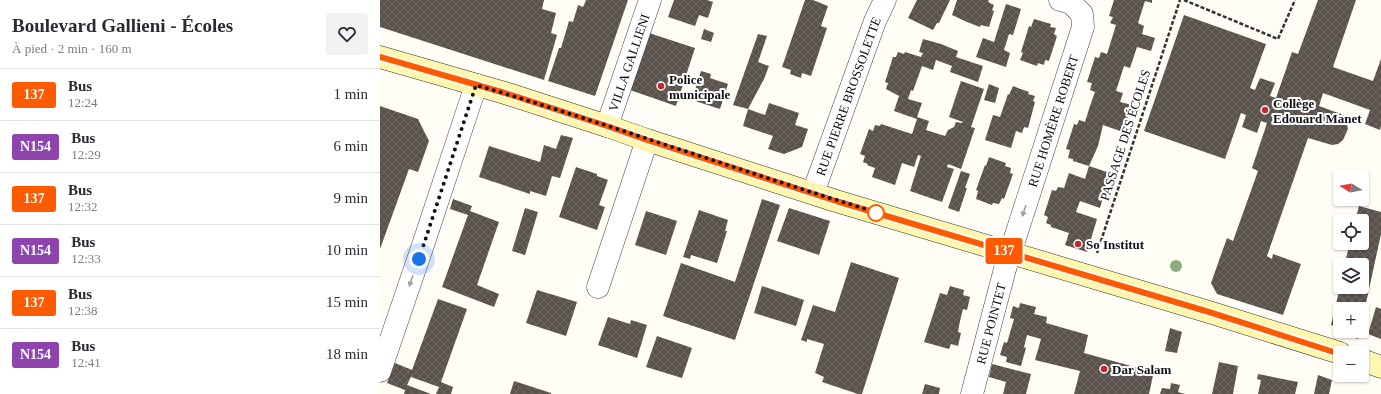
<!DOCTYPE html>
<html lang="fr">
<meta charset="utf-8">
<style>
:root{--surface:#fff;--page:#f2f2f3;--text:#2b2b33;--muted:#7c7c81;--line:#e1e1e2}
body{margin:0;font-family:Georgia,serif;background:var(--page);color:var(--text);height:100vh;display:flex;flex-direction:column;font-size:15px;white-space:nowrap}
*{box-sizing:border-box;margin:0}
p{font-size:13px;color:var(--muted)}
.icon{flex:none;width:22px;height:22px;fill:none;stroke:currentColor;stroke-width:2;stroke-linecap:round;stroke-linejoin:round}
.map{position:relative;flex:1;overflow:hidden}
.panel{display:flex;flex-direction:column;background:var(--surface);width:380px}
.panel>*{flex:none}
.badge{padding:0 8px;border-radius:3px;font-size:14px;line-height:26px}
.needle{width:26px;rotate:281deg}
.fabs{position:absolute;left:953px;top:170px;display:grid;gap:8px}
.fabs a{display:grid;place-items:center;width:36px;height:36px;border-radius:4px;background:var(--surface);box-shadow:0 1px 3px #0004;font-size:20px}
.you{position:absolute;width:20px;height:20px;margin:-10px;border:3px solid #fff;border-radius:50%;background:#1a73e8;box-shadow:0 0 0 6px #1a73e833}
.map>.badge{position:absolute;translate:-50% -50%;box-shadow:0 0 0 2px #fff}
.round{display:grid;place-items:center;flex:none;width:42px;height:42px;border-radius:4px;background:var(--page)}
.summary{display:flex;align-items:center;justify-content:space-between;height:68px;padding:0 12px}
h1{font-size:19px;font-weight:800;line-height:30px}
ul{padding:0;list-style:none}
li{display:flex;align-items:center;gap:12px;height:52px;padding:0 12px;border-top:1px solid var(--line)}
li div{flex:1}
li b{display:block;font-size:15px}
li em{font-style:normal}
li .badge{min-width:44px;font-weight:700;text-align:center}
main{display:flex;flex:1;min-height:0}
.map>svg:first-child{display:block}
</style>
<main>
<section class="panel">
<div class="summary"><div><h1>Boulevard Gallieni - Écoles</h1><p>À pied · 2 min · 160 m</p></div><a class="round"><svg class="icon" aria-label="heart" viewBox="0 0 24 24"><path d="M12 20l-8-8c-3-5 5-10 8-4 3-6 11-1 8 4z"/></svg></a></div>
<ul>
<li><span class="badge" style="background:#ff5a00;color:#fff">137</span><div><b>Bus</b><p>12:24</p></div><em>1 min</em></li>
<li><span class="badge" style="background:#8e44ad;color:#fff">N154</span><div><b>Bus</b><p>12:29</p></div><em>6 min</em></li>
<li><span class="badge" style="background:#ff5a00;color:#fff">137</span><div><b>Bus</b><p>12:32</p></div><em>9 min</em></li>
<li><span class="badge" style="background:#8e44ad;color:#fff">N154</span><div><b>Bus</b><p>12:33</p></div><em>10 min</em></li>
<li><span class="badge" style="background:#ff5a00;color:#fff">137</span><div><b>Bus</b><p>12:38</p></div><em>15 min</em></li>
<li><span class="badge" style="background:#8e44ad;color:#fff">N154</span><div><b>Bus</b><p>12:41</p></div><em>18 min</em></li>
</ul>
</section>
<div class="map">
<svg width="1001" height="394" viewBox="0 0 1001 394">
<defs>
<pattern id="building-cross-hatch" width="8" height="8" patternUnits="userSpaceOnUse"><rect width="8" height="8" fill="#5a524d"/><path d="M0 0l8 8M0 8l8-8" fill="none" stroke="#6d6662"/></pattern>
</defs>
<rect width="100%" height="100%" fill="#fffdf5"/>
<!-- building -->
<g fill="url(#building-cross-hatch)">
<polygon points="0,0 164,0 162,9 176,13 171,33 177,35 164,80 0,27"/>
<polygon points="206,0 248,0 215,96 168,81 179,48 181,48 189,21 193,22 198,5 203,7"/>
<polygon points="294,0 327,0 333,2 328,18 319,15 315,26 288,17"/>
<polygon points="425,0 433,0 448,6 441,26 447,28 431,76 422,73 421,78 410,74 411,70 402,67"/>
<polygon points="537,0 570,0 559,23 557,23 553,30 528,18"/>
<polygon points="577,0 609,0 608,2 614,5 612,10 614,11 609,27 601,25 600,27 587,22 572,15"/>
<polygon points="734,0 772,0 772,3 765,1 758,23 764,26 762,34 775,38 771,51 757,47 750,68 744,66 736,91 743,93 740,102 752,105 743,132 723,125 718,146 709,166 693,161 693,159 688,158 690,150 686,149 694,124 697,125 699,120 705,122 710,106 715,92 710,90 712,83 707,82 715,57 719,58 721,52 727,54 736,25 730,23 733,17 729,16"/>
<polygon points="938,0 976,0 953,67 993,81 1001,59 1001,126 1000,130 985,124 990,110 943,93 939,106 961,114 966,120 968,129 963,140 958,144 952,145 928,138 887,256 892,259 893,254 921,264 903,315 837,294 831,283 847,238 853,241 878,171 872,168 887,123 881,121 877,133 862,127 866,115 861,113 845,159 764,131 804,15 886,44 870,88 875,90 880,78 895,83 890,96 896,98 912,52 918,54"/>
<polygon points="626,4 641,9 633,35 629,34 624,50 630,53 626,67 596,57 603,38 614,42"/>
<polygon points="654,19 671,24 670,27 676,28 674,34 677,36 669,61 665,60 664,65 658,63 657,66 640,60 643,53 641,52 649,26 651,27"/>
<polygon points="324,29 334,33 331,42 321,39"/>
<polygon points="269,33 315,48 296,106 250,90"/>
<polygon points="378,34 387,36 378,62 389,66 384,79 368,109 353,105"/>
<polygon points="543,39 561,44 578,51 576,57 603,66 598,82 570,72 572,66 556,60 553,70 542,66 533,91 531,90 528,99 542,103 537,117 549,121 546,130 565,136 568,130 574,127 576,122 582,123 583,122 569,117 581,81 604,89 591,127 595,128 581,169 568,164 567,167 574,169 562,202 530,191 541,156 538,155 534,167 522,163 515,185 492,177 495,168 487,165 488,164 483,162 485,156 480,154 489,129 493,131 495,125 500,126 501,124 532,134 537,119 514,111 519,96 506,89 508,83 505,82 513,57 516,57 518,52 524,54 525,52 541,57 543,53 539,52"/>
<polygon points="321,71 331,74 330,78 348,84 340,109 312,100"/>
<polygon points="609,84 619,88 615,103 604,100"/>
<polygon points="633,86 649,92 648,94 655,96 653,101 655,102 648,128 644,127 642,133 636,131 631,148 605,140 613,115 620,117 628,94 629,95"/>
<polygon points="389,103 419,113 415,125 428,129 422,147 404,154 388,149 393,136 363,126 368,109 385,115"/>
<polygon points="0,106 38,119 49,141 38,172 29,169 0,249"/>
<polygon points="181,135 193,138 180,178 172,176 166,196 150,191 150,194 99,177 109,146 160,162 164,145 176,149"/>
<polygon points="609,157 626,163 625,166 631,168 630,173 633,174 624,199 622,198 619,204 613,203 612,205 596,199 598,191 596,190 605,165 606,166"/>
<polygon points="709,166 730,173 720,208 700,201 696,212 717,219 707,252 685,245 689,233 671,227 671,225 666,223 668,217 664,215 672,190 676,191 678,187 684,188 689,173 705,179"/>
<polygon points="196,167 217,174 217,176 228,180 219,205 225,207 217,230 179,217"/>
<polygon points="581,171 590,174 585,188 587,188 579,212 568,208"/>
<polygon points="73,199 92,206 90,211 119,222 97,285 119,294 114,307 62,287 88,215 70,209"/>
<polygon points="382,199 400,205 355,340 283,316 301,263 355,282"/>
<polygon points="979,206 1001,212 1001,234 983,317 982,309 960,309 960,327 951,325 960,287 982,287 982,265 960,265 960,281 955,277 954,274 955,270 958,265 956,265 960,263 965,262 970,243 982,243 982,221 975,221"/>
<polygon points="145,208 158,212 145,255 132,251"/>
<polygon points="409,208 450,221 439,255 397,241"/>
<polygon points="319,210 348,220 345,231 347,231 337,263 311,255 310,259 303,257"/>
<polygon points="266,211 297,221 286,255 255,245"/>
<polygon points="471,262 519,278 482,394 478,394 442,382 444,377 435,373 444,344 427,339 427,342 421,340 433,305 455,312"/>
<polygon points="382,286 424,300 416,326 374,313"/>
<polygon points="570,286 584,290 583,295 590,297 587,310 583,309 580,321 578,332 581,333 578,346 571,344 569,349 544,342 560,293 567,295"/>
<polygon points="157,290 197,302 186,336 146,323"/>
<polygon points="58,299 87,309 61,382 73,387 71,394 56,394 59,387 31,377 27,385 51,394 24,394 25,390 7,383 15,363 32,370"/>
<polygon points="640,303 656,307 654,314 667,317 666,323 708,335 704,353 751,366 774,371 769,394 694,394 700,371 655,360 661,339 647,335 644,347 646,348 641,366 626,362 627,357 620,355 624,342 627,343 634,319 630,318 633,306 639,308"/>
<polygon points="996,307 1001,309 1001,339 988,334"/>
<polygon points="228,317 250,324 251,320 267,325 257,358 218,345"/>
<polygon points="790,328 802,332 797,353 785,351"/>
<polygon points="960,331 979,331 978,339 959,333"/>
<polygon points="277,336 312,348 302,378 266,367"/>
<polygon points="839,362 858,366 853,394 832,394"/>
<polygon points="612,364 651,374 646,394 623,394 626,382 609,377"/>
<polygon points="878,374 918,382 915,394 878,394 881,380 877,379"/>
<polygon points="938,375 952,380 949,394 934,394"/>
<polygon points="134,381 171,393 171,394 130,394"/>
<polygon points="791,383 800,385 798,392 805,394 780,394 782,388 790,389"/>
<polygon points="545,384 560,388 559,394 542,394"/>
</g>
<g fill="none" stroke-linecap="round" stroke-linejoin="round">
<defs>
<g id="minor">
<path id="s1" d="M227,126L270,0"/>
<path id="s2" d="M433,193L495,21L505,0"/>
<polyline points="218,287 267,140"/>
<polyline points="0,371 43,245 96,85"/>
<path id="s3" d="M592,394L625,269L703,27L702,14L691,3L680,0"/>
</g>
<g id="secondary">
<polyline points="0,57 125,93 227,126 267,140 456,201 829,312 960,353"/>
<polyline points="982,360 1001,367"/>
</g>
</defs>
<!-- minor casing -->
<use href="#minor" stroke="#444" stroke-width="23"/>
<!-- secondary casing -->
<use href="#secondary" stroke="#333" stroke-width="23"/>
<!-- path -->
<g stroke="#333" stroke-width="2.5" stroke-dasharray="4 2" stroke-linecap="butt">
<polyline points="804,0 898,39 915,0"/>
<polyline points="717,253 800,0"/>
</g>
<!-- minor -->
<use href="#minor" stroke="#fff" stroke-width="22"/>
<!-- secondary -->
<use href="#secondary" stroke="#fff6b0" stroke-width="22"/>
</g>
<!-- trees -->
<circle fill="#8dad7f" cx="796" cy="266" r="6"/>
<!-- one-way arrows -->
<defs><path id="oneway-solid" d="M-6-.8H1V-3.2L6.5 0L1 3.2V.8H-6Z"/></defs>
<g fill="#a0a0a0">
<use href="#oneway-solid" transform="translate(644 211) rotate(108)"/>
<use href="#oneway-solid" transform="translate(31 281) rotate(109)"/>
</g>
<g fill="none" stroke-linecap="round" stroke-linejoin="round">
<defs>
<polyline id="line" points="0,57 125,93 227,126 267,140 456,201 829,312 960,354"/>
</defs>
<!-- line casing -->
<use href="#line" stroke="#fff" stroke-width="9"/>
<!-- line -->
<use href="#line" stroke="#ff5a00" stroke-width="6"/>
<!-- walk -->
<path stroke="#111" stroke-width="4" stroke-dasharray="0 7.2" d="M39,259L96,85C232,125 366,173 502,214L496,213"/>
</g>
<!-- markers -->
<g fill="#c4262e" stroke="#fff" stroke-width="1.5">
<circle cx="281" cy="86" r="4"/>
<circle cx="885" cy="110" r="4"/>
<circle cx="698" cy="244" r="4"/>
<circle cx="724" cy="369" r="4"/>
</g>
<circle fill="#fff" stroke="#ff5a00" stroke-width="2" cx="496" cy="213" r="8"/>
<g text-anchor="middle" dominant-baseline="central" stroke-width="4" stroke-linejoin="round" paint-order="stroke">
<!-- street labels -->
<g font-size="13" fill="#111" stroke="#fff">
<text stroke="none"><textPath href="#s1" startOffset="67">VILLA GALLIENI</textPath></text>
<text stroke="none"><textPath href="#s2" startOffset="103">RUE PIERRE BROSSOLETTE</textPath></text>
<text stroke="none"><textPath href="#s3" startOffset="285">RUE HOMÈRE ROBERT</textPath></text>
<text transform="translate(745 135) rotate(-72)">PASSAGE DES ÉCOLES</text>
<text stroke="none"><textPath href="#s3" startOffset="73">RUE POINTET</textPath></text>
</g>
<!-- poi labels -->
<g font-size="13" font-weight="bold" fill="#111" stroke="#fff" text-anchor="start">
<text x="289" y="79">Police<tspan x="289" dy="15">municipale</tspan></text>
<text x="893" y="103">Collège<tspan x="893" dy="15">Edouard Manet</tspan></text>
<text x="706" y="244">So Institut</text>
<text x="732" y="369">Dar Salam</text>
</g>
</g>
</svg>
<div class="fabs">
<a><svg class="needle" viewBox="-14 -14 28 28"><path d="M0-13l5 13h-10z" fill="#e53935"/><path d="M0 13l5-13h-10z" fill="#7c7c81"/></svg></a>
<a><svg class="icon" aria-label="locate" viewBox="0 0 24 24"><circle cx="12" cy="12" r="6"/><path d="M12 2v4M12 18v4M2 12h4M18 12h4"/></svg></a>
<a><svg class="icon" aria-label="layers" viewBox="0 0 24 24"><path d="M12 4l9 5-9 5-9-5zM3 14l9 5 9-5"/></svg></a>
<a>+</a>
<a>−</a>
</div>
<div class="you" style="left:39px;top:259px"></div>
<b class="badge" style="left:624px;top:251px;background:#ff5a00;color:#fff">137</b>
</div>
</main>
